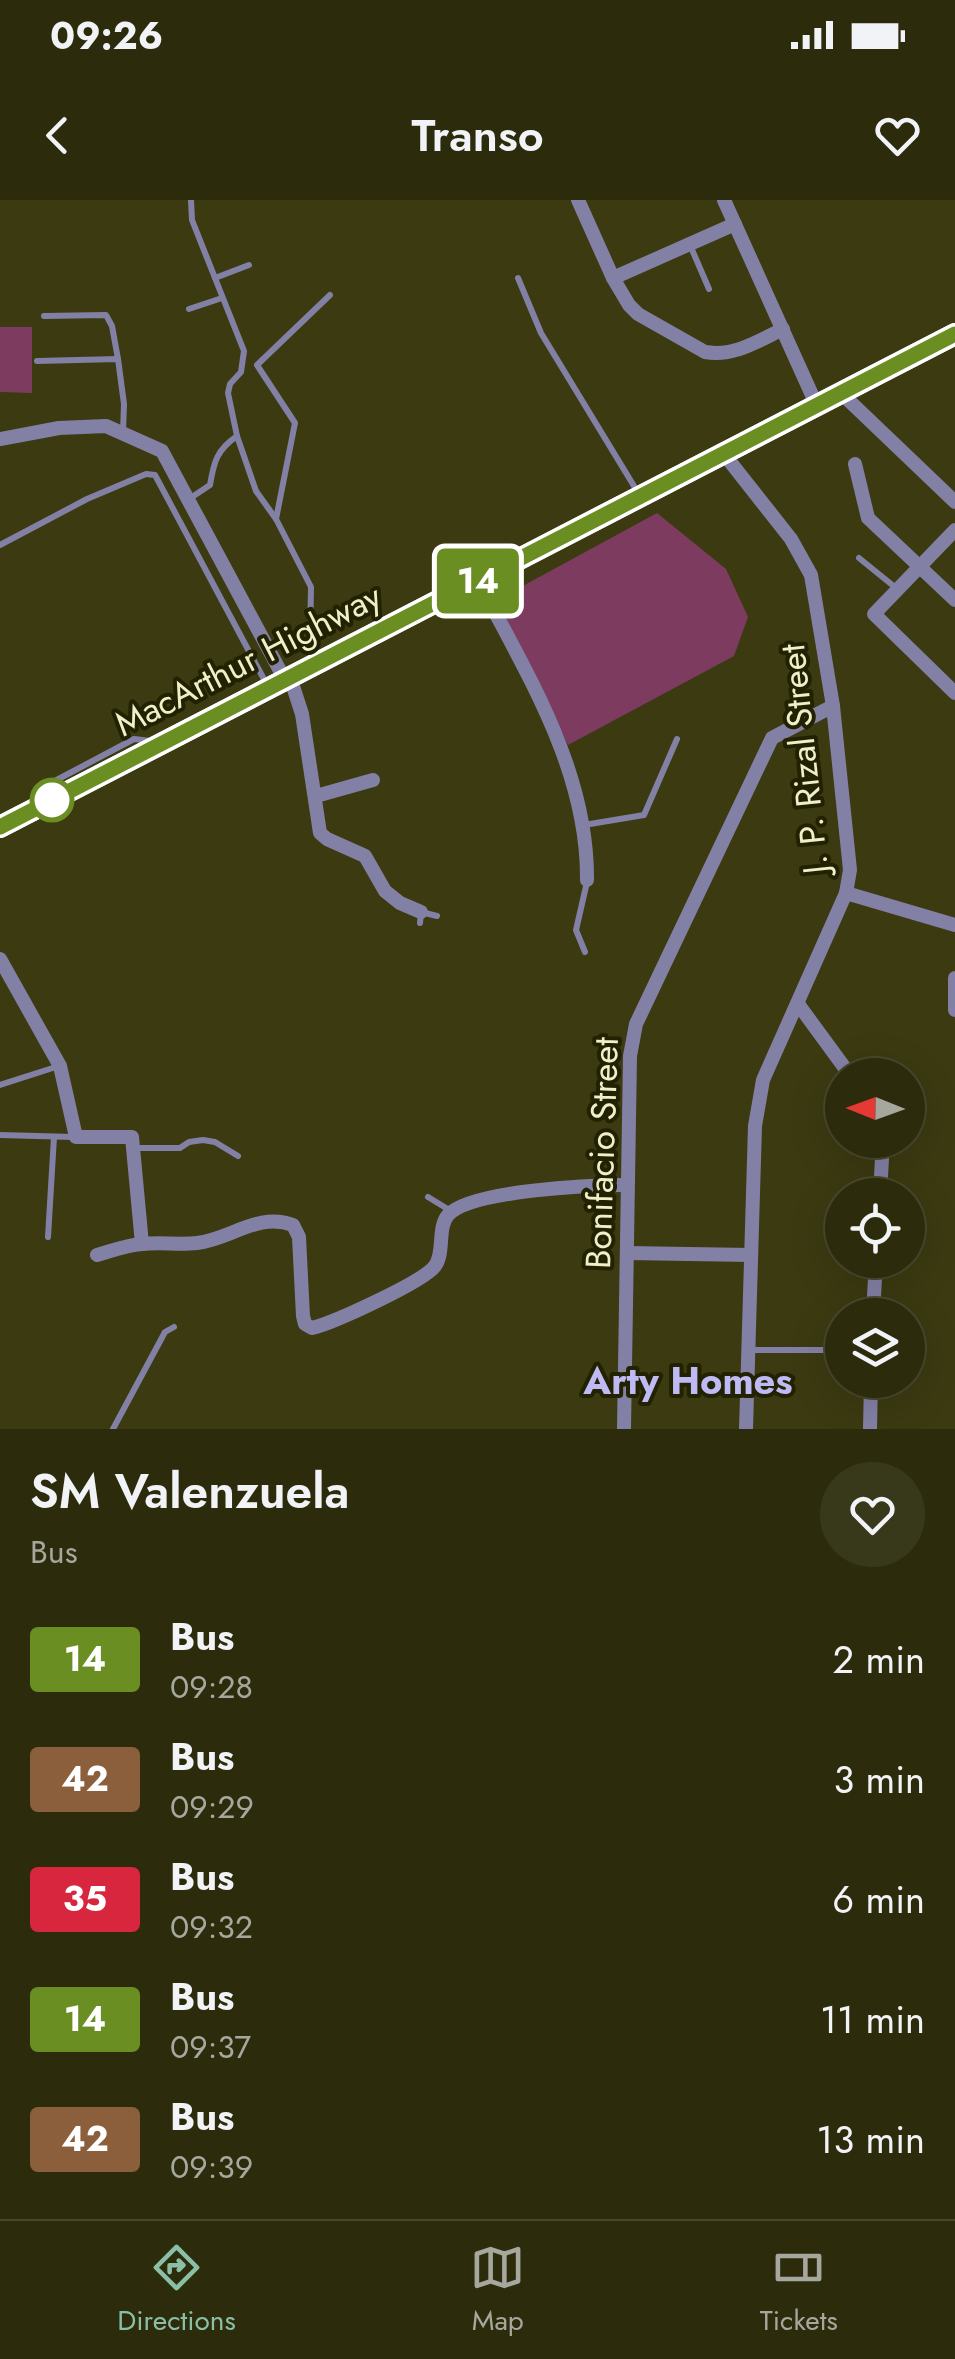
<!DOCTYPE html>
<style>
:root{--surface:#2c2c0d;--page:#38381b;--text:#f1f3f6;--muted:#a6a79d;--line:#48482e;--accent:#8abfa5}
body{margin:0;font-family:Jost,sans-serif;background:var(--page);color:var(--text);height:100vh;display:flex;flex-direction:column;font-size:38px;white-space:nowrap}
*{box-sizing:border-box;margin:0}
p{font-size:32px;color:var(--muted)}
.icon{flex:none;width:55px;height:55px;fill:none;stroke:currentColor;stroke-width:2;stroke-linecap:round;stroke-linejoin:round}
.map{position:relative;height:1229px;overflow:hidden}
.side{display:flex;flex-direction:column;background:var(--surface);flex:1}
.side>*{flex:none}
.badge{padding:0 20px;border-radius:8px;font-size:35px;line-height:65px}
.needle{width:65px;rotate:271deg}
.tools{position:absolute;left:825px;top:858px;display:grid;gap:20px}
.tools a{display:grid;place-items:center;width:100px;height:100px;border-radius:50%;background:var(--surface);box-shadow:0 10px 40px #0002,0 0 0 2px var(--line);font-size:50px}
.map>.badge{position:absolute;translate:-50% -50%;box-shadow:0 0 0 5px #fff}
.round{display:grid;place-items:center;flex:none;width:105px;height:105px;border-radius:52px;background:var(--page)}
.headline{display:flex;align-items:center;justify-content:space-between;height:170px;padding:0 30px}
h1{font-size:48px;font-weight:600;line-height:75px}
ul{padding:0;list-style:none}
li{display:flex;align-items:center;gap:30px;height:120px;padding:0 30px}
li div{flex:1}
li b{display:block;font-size:38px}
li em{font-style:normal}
li .badge{min-width:110px;font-weight:700;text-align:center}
.status{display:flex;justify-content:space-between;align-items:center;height:70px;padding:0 50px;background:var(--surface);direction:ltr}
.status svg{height:28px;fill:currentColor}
header{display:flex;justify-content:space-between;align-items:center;height:130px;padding:0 30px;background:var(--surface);font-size:45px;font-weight:600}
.tab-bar{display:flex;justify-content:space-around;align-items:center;height:140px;border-top:2px solid var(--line);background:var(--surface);font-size:28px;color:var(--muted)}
.tab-bar a{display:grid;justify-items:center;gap:5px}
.tab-bar .on{color:var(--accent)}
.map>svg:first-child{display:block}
</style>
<div class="status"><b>09:26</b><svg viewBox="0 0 49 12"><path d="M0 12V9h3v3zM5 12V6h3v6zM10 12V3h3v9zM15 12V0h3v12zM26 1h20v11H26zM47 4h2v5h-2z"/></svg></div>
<header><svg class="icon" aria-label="back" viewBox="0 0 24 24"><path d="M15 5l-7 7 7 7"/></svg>Transo<svg class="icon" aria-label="heart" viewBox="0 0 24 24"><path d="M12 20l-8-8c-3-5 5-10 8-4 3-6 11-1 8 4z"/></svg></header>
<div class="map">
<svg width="955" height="1229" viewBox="0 0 955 1229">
<rect width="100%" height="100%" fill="#3b3a11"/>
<!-- green -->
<g fill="#7d3c5f">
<polygon points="0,127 32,127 32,193 0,192"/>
<polygon points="657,313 726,369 748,417 734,456 568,545 495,401"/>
</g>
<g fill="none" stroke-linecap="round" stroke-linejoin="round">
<!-- service -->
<g stroke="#8380a5" stroke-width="6">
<polyline points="191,0 192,20 215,78 249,65"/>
<polyline points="690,45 709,89"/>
<polyline points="518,78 541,133 637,291"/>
<polyline points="189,109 222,98"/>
<polyline points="44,116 106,115 112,126 118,159"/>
<polyline points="37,161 118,159 124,204 123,232"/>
<polyline points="237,236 256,291 276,319 311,387 310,439 316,457"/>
<path d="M189,299L210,285C214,261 217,250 237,236L228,193L230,184L241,172L244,151L215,78"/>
<polyline points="276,319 295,223 257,165 330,95"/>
<polyline points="0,345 87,299 146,274 155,275 266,483"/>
<polyline points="859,358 896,388"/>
<polyline points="44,596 44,588 49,584 134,539 151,541"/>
<polyline points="584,625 644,615 677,539"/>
<polyline points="420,723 421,712 437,716"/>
<polyline points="585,752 576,730 587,682"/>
<polyline points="0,885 59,866"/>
<polyline points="0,935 74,937"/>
<polyline points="136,948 180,948 189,942 203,940 215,942 238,956"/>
<polyline points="428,997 451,1011"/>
<polyline points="48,1037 54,937"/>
<polyline points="749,1150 842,1150"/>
<polyline points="113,1229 165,1132 174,1127"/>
</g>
<!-- minor -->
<g stroke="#8380a5" stroke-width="14">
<path d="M578,0L613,78L629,105L638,114L705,152C734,157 758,141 783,129"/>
<polyline points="724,0 817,206"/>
<polyline points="613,78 735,24"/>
<polyline points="841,193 955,302"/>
<polyline points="0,239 59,228 106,226 162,251 285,480"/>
<polyline points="724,254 791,339 811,375 833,506 850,670 846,693 763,880 755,926 746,1229"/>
<polyline points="855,264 868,318 955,400"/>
<polyline points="955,330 874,414 955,493"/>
<path d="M478,380C527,475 588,570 587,680"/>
<polyline points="290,477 302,514 320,633 327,639 365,656 385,691 400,703 421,712"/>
<polyline points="316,596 373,580"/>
<polyline points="846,693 955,725"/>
<polyline points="0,759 60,866 76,937 132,937 142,1044"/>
<polyline points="955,778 955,810"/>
<polyline points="798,804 850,875"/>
<polyline points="880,995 883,940"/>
<polyline points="627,1053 751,1055"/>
<path d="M97,1055C111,1051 127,1045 142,1044C160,1042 179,1045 197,1043C231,1039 258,1012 293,1025L299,1037L303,1116L305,1124L312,1128C333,1123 423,1082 435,1066C445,1052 437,1028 448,1015C471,990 592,985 627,985"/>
<polyline points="873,1115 876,1060"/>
<polyline points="624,1229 630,856 636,824 772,538 833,506"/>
<polyline points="870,1229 871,1180"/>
</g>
<!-- trunk -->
<polyline stroke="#deddf4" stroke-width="22" points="0,627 955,134"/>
</g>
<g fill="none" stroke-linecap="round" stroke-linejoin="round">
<defs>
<polyline id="line" points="0,627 955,134"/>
</defs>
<!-- line casing -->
<use href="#line" stroke="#fff" stroke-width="22"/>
<!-- line -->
<use href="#line" stroke="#6b8e23" stroke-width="15"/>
</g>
<!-- markers -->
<circle fill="#fff" stroke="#6b8e23" stroke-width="5" cx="52" cy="600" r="20"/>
<g text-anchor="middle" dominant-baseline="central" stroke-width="8" stroke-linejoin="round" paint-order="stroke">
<!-- street labels -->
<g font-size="35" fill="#eff0c9" stroke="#222101">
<text transform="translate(248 460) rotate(-27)">MacArthur Highway</text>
<text transform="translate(804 559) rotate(-96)">J. P. Rizal Street</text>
<text transform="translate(602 953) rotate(-88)">Bonifacio Street</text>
</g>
<!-- neighbourhood labels -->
<g font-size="38" font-weight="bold" fill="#bfbaf3" stroke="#222101">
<text x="688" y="1180">Arty Homes</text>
</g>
</g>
</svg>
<div class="tools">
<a><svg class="needle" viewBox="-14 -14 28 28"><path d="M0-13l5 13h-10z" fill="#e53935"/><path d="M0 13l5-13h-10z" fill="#a6a79d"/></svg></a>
<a><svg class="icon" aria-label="locate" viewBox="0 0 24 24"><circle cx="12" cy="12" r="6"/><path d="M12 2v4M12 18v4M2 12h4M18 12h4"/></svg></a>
<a><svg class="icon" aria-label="layers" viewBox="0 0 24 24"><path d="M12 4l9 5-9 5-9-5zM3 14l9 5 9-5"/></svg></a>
</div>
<b class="badge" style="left:478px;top:381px;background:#6b8e23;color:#fff">14</b>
</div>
<section class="side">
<div class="headline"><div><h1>SM Valenzuela</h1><p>Bus</p></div><a class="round"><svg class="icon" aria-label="heart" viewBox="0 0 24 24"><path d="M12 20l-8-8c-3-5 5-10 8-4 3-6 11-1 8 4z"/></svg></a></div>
<ul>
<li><span class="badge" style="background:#6b8e23;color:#fff">14</span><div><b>Bus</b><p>09:28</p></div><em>2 min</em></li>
<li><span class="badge" style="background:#8b5e3c;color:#fff">42</span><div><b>Bus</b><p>09:29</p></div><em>3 min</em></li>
<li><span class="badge" style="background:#d7263d;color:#fff">35</span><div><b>Bus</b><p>09:32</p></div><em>6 min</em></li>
<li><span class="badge" style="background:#6b8e23;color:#fff">14</span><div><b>Bus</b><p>09:37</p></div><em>11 min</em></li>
<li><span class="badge" style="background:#8b5e3c;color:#fff">42</span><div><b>Bus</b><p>09:39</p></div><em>13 min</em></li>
</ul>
</section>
<nav class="tab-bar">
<a class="on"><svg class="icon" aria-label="directions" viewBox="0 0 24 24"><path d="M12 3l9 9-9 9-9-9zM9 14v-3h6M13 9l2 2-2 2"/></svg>Directions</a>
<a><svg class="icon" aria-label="map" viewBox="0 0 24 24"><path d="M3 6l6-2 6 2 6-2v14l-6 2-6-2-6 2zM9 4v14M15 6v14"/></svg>Map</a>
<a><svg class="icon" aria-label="tickets" viewBox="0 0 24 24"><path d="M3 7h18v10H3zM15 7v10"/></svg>Tickets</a>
</nav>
